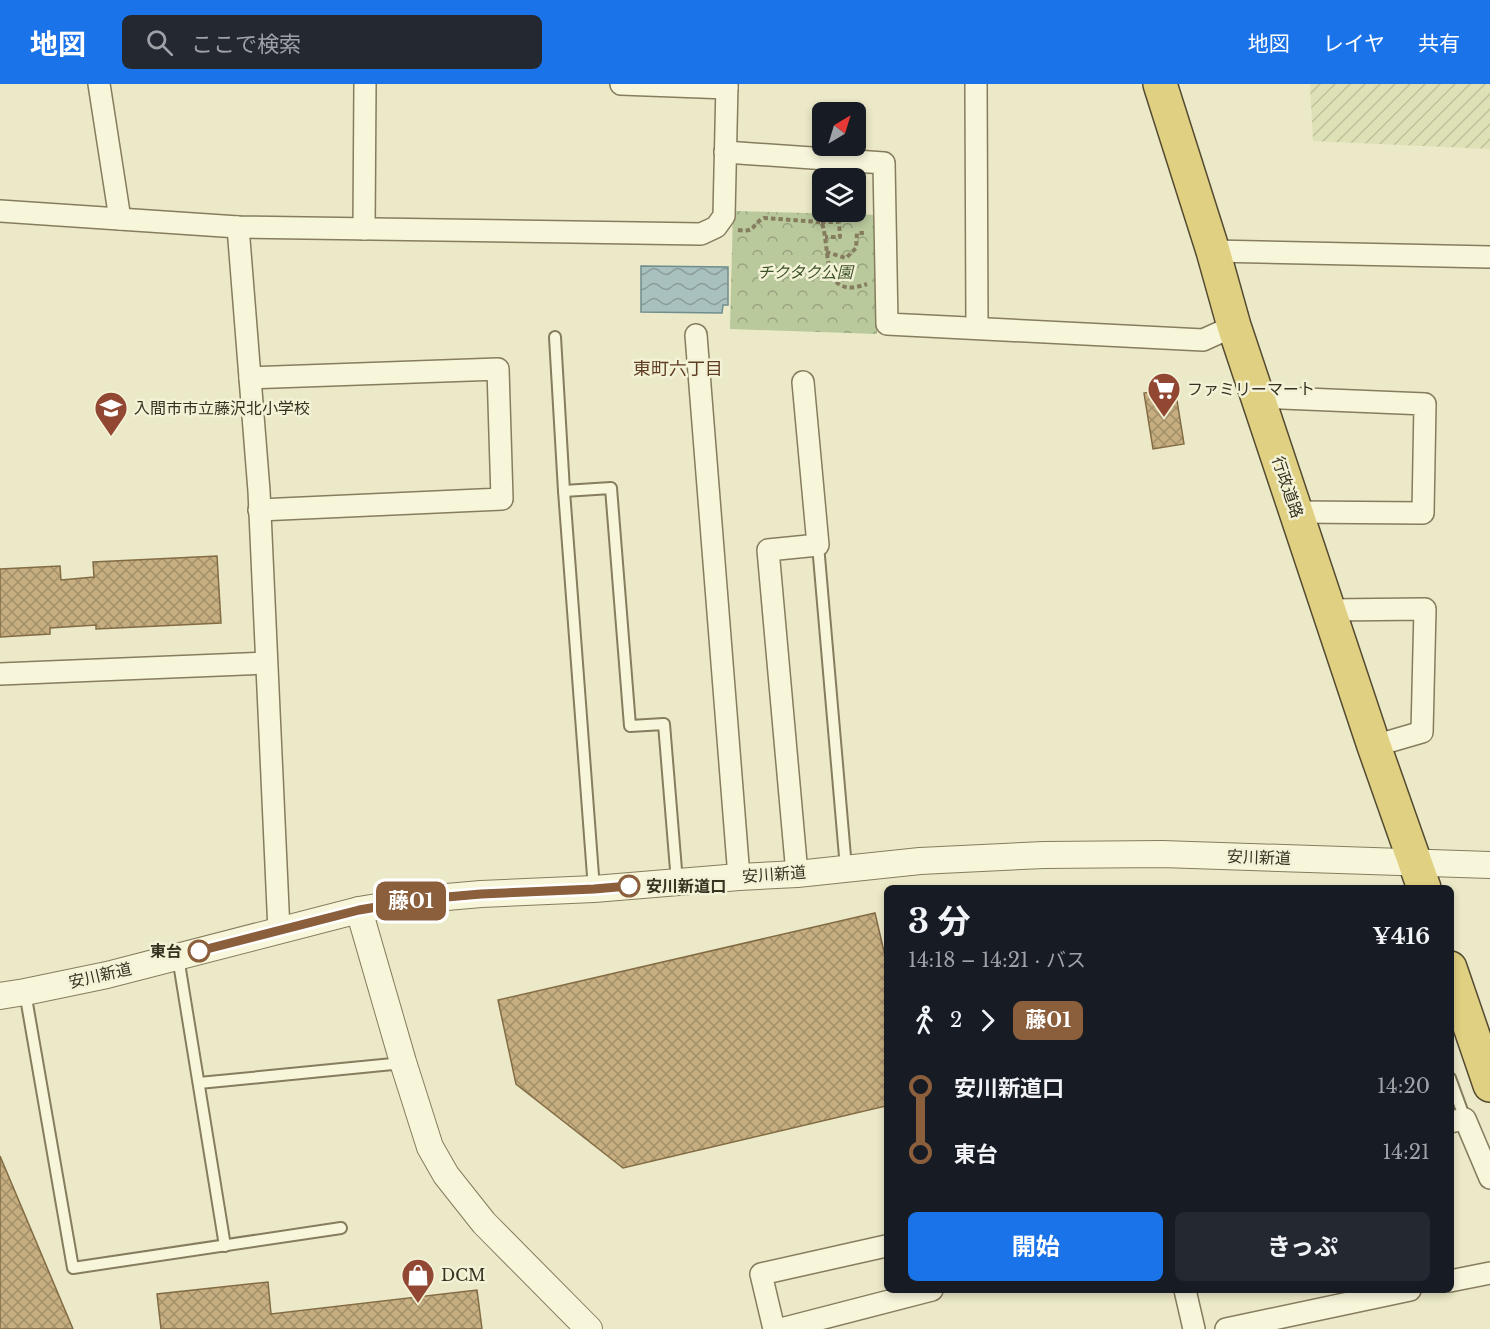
<!DOCTYPE html>
<html lang="ja">
<meta charset="utf-8">
<style>
:root{--surface:#171b24;--page:#242831;--text:#f1f3f6;--muted:#9ea1a6;--accent:#1a73e8}
body{margin:0;font-family:"Libre Baskerville","Noto Sans JP",serif;background:var(--page);color:var(--text);height:100vh;display:flex;flex-direction:column;font-size:22px;white-space:nowrap}
*{box-sizing:border-box;margin:0}
p{font-size:20px;color:var(--muted)}
.icon{flex:none;width:33px;height:33px;fill:none;stroke:currentColor;stroke-width:2;stroke-linecap:round;stroke-linejoin:round}
.map{position:relative;flex:1;overflow:hidden}
.side{position:absolute;left:884px;top:801px;width:570px;height:408px;display:flex;flex-direction:column;background:var(--surface);border-radius:9px;box-shadow:0 3px 9px #0003}
.side>*{flex:none}
.badge{padding:0 12px;border-radius:9px;font-size:21px;line-height:39px}
.needle{width:39px;rotate:38deg}
.tools{position:absolute;left:812px;top:18px;display:grid;gap:12px}
.tools a{display:grid;place-items:center;width:54px;height:54px;border-radius:9px;background:var(--surface);box-shadow:0 3px 9px #0003;font-size:30px}
.map>.badge{position:absolute;translate:-50% -50%;box-shadow:0 0 0 3px #fff}
.legs{display:flex;align-items:center;gap:9px;height:66px;padding:0 24px;font-size:20px}
.legs p{margin-inline-start:auto}
.headline{display:flex;align-items:center;justify-content:space-between;height:102px;padding:0 24px}
h1{font-size:33px;font-weight:700;line-height:45px}
.action{display:flex;gap:12px;margin-top:auto;padding:12px 24px}
.action a{flex:1;height:69px;border-radius:9px;background:var(--accent);color:#fff;font-size:24px;font-weight:700;line-height:69px;text-align:center}
.action a+a{background:var(--page);color:var(--text)}
ul{padding:0 24px;list-style:none}
li{display:flex;align-items:center;gap:21px;height:66px;font-size:22px}
li i{display:grid;place-items:center;width:9px;height:100%;margin:0 8px;background:currentColor}
li i::after{content:'';width:15px;height:15px;margin:-8px;border:4px solid;border-radius:50%;background:var(--surface)}
li p{margin-inline-start:auto}
li:first-child i{background:linear-gradient(#0000 50%,currentColor 0)}
li:last-child i{background:linear-gradient(currentColor 50%,#0000 0)}
header{display:flex;align-items:center;gap:36px;box-sizing:border-box;height:84px;padding:0 30px;background:var(--accent);color:#fff}
header strong{font-size:28px}
nav{display:flex;gap:33px;margin-inline-start:auto;font-size:21px}
.search{width:420px;height:54px;background:var(--page);display:flex;align-items:center;gap:15px;box-sizing:border-box;padding:0 21px;border-radius:9px;color:var(--muted);font-size:22px}
.map>svg:first-child{display:block}
</style>
<header>
<strong>地図</strong>
<div class="search"><svg class="icon" aria-label="search" viewBox="0 0 24 24"><circle cx="10" cy="10" r="6"/><path d="M15 15l6 6"/></svg>ここで検索</div>
<nav><a>地図</a><a>レイヤ</a><a>共有</a></nav>
</header>
<div class="map">
<svg width="1490" height="1245" viewBox="0 0 1490 1245">
<defs>
<pattern id="farmland-furrows" width="10" height="10" patternUnits="userSpaceOnUse" patternTransform="scale(1.5)"><rect width="10" height="10" fill="#dee0b5"/><path d="M-1 1l2-2M0 10L10 0M9 11l2-2" fill="none" stroke="#bfc19b"/></pattern>
<pattern id="forest-crowns" width="20" height="18" patternUnits="userSpaceOnUse" patternTransform="scale(1.5)"><rect width="20" height="18" fill="#b9c99c"/><path d="M2 6a3 3 0 1 1 6 0M12 15a3 3 0 1 1 6 0" fill="none" stroke="#97a47f"/></pattern>
<pattern id="water-waves" width="16" height="10" patternUnits="userSpaceOnUse" patternTransform="scale(1.5)"><rect width="16" height="10" fill="#a8c0be"/><path d="M0 5q4-4 8 0t8 0" fill="none" stroke="#8a9d9a"/></pattern>
<pattern id="building-cross-hatch" width="8" height="8" patternUnits="userSpaceOnUse" patternTransform="scale(1.5)"><rect width="8" height="8" fill="#c7ae80"/><path d="M0 0l8 8M0 8l8-8" fill="none" stroke="#a28e68"/></pattern>
</defs>
<rect width="100%" height="100%" fill="#ebe9c7"/>
<!-- farmland -->
<polygon fill="url(#farmland-furrows)" points="1310,0 1490,0 1490,65 1313,57"/>
<!-- forest -->
<polygon fill="url(#forest-crowns)" points="733,127 880,131 877,250 730,245"/>
<!-- water -->
<polygon fill="url(#water-waves)" stroke="#6f8d8d" stroke-width="1.5" points="641,182 728,183 728,221 723,221 722,229 641,228"/>
<!-- building -->
<g fill="url(#building-cross-hatch)" stroke="#836c45" stroke-width="1.5">
<polygon points="1175,304 1184,360 1153,365 1144,309"/>
<polygon points="217,472 221,539 96,545 96,541 50,544 50,550 0,553 0,485 60,482 61,496 94,493 93,478"/>
<polygon points="875,829 886,876 886,1022 623,1084 516,1000 498,916"/>
<polygon points="0,1072 73,1245 0,1245"/>
<polygon points="268,1198 271,1230 477,1206 482,1245 161,1245 157,1210"/>
</g>
<g fill="none" stroke-linecap="round" stroke-linejoin="round">
<defs>
<g id="service">
<polyline points="555,253 564,407 594,805"/>
<polyline points="564,407 611,404 630,642 664,640 677,798"/>
<polyline points="818,461 846,784"/>
<polyline points="178,873 225,1162"/>
<polyline points="25,908 73,1184 341,1144"/>
<polyline points="1450,994 1465,1035"/>
<polyline points="199,999 403,979"/>
</g>
<g id="minor">
<polyline points="99,0 120,135"/>
<polyline points="621,0 727,4"/>
<polyline points="976,0 977,244"/>
<polyline points="725,68 884,79 887,240 1203,256 1234,242"/>
<polyline points="0,127 238,143 701,150 716,143 724,132 727,0"/>
<polyline points="238,143 259,407 279,847"/>
<polyline points="364,145 365,0"/>
<polyline points="1213,167 1490,173"/>
<polyline points="696,251 739,793"/>
<polyline points="250,294 498,285 502,415 259,426"/>
<polyline points="1257,313 1425,320 1423,429 1296,428"/>
<polyline points="1329,526 1425,525 1422,648 1374,662"/>
<polyline points="0,590 266,579"/>
<polyline points="797,790 768,466 818,461 803,298"/>
<polyline points="1450,1038 1465,1035 1490,1094"/>
<polyline points="1450,1197 1490,1189"/>
<polyline points="1185,1206 1194,1245"/>
<polyline points="774,1245 761,1190 886,1162"/>
<polyline points="781,1245 932,1206"/>
<polyline points="1226,1245 1410,1206"/>
</g>
<g id="tertiary">
<polyline points="359,826 403,978 430,1063 446,1091 484,1139 589,1245"/>
<polyline points="0,912 25,908 107,891 359,826 424,815 481,810 594,805 739,793 797,790 920,777 1044,771 1162,770 1490,781"/>
</g>
<g id="trunk">
<polyline points="1160,0 1213,167 1234,242 1374,662 1424,804"/>
<polyline points="1450,884 1490,1001"/>
</g>
</defs>
<!-- service casing -->
<use href="#service" stroke="#867c5e" stroke-width="14"/>
<!-- minor casing -->
<use href="#minor" stroke="#867c5e" stroke-width="24"/>
<!-- tertiary casing -->
<use href="#tertiary" stroke="#867c5e" stroke-width="28"/>
<!-- trunk casing -->
<use href="#trunk" stroke="#544a32" stroke-width="36"/>
<!-- path -->
<g stroke="#867c5e" stroke-width="4" stroke-dasharray="4.5 3" stroke-linecap="butt">
<polyline points="821,138 839,138 840,153 825,153"/>
<path d="M738,146C757,149 751,140 764,134L820,138L822,139C831,167 820,217 867,200"/>
<polyline points="826,168 846,174 856,164 857,149 864,149"/>
</g>
<!-- service -->
<use href="#service" stroke="#f7f5da" stroke-width="10"/>
<!-- minor -->
<use href="#minor" stroke="#f7f5da" stroke-width="21"/>
<!-- tertiary -->
<use href="#tertiary" stroke="#f7f5da" stroke-width="26"/>
<!-- trunk -->
<use href="#trunk" stroke="#e0d081" stroke-width="33"/>
</g>
<g fill="none" stroke-linecap="round" stroke-linejoin="round">
<defs>
<polyline id="line-1" points="199,867 359,826 424,815 481,810 594,805 629,802"/>
</defs>
<!-- line-1 casing -->
<use href="#line-1" stroke="#fff" stroke-width="14"/>
<!-- line-1 -->
<use href="#line-1" stroke="#8b5e3c" stroke-width="9"/>
</g>
<!-- icons -->
<defs>
<symbol id="supermarket-pin" viewBox="-11 -11 22 30"><path d="M0 17L-7.5 6A9.5 9.5 0 1 1 7.5 6Z" fill="#914732" stroke="#f3f2d6"/><path d="M-6-5.5h2.5l.6 2H6L4.5 2H-2.5L-4.4-4H-6ZM-1.5 3.2a1.3 1.3 0 1 0 .1 0ZM3 3.2a1.3 1.3 0 1 0 .1 0Z" fill="#fff"/></symbol>
<symbol id="school-pin" viewBox="-11 -11 22 30"><path d="M0 17L-7.5 6A9.5 9.5 0 1 1 7.5 6Z" fill="#914732" stroke="#f3f2d6"/><path d="M0-5L7-2L0 1L-7-2ZM-4 1L0 2.5L4 1V4Q0 6-4 4Z" fill="#fff"/></symbol>
<symbol id="shop-pin" viewBox="-11 -11 22 30"><path d="M0 17L-7.5 6A9.5 9.5 0 1 1 7.5 6Z" fill="#914732" stroke="#f3f2d6"/><path d="M-5-2.5h2.3a2.7 3.5 0 0 1 5.4 0H5L5.5 6h-11ZM-1.5-2.5h3a1.5 2.3 0 0 0-3 0Z" fill="#fff"/></symbol>
</defs>
<g fill-rule="evenodd">
<use href="#supermarket-pin" x="1145" y="286" width="38" height="52"/>
<use href="#school-pin" x="92" y="305" width="38" height="52"/>
<use href="#shop-pin" x="399" y="1172" width="38" height="52"/>
</g>
<!-- markers -->
<g fill="#fff" stroke="#8b5e3c" stroke-width="3">
<circle cx="629" cy="802" r="10"/>
<circle cx="199" cy="867" r="10"/>
</g>
<g text-anchor="middle" dominant-baseline="central" stroke-width="5" stroke-linejoin="round" paint-order="stroke">
<!-- park labels -->
<g font-size="16" font-style="italic" fill="#3e5229" stroke="#f3f2d6">
<text x="805" y="188">チクタク公園</text>
</g>
<!-- poi labels -->
<g font-size="16" fill="#373120" stroke="#f3f2d6" text-anchor="start">
<text x="1187" y="305">ファミリーマート</text>
<text x="134" y="324">入間市市立藤沢北小学校</text>
<text x="441" y="1191">DCM</text>
</g>
<!-- street labels -->
<g font-size="16" fill="#373120" stroke="#f3f2d6">
<text transform="translate(1288 403) rotate(71)">行政道路</text>
<text transform="translate(1259 773) rotate(2)">安川新道</text>
<text transform="translate(774 790) rotate(-4)">安川新道</text>
<text transform="translate(100 891) rotate(-13)">安川新道</text>
</g>
<!-- stop labels -->
<g font-size="16" font-weight="bold" fill="#373120" stroke="#f3f2d6" text-anchor="start">
<text x="646" y="802">安川新道口</text>
<text x="182" y="867" text-anchor="end">東台</text>
</g>
<!-- neighbourhood labels -->
<g font-size="18" fill="#613e23" stroke="#f3f2d6">
<text x="678" y="285">東町六丁目</text>
</g>
</g>
</svg>
<div class="tools">
<a><svg class="needle" viewBox="-14 -14 28 28"><path d="M0-13l5 13h-10z" fill="#e53935"/><path d="M0 13l5-13h-10z" fill="#9ea1a6"/></svg></a>
<a><svg class="icon" aria-label="layers" viewBox="0 0 24 24"><path d="M12 4l9 5-9 5-9-5zM3 14l9 5 9-5"/></svg></a>
</div>
<b class="badge" style="left:411px;top:817px;background:#8b5e3c;color:#fff">藤01</b>
<section class="side">
<div class="headline"><div><h1>3 分</h1><p>14:18 – 14:21 · バス</p></div><b>¥416</b></div>
<div class="legs"><svg class="icon" aria-label="walk" viewBox="0 0 24 24"><circle cx="13" cy="4" r="2"/><path d="M13 8l-2 6 4 7M11 14l-3 7M7 12l3-4h3l4 4"/></svg>2<svg class="icon" aria-label="forward" viewBox="0 0 24 24"><path d="M9 5l7 7-7 7"/></svg><b class="badge" style="background:#8b5e3c;color:#fff">藤01</b></div>
<ul>
<li><i style="color:#8b5e3c"></i><b>安川新道口</b><p>14:20</p></li>
<li><i style="color:#8b5e3c"></i><b>東台</b><p>14:21</p></li>
</ul>
<div class="action"><a>開始</a><a>きっぷ</a></div>
</section>
</div>
